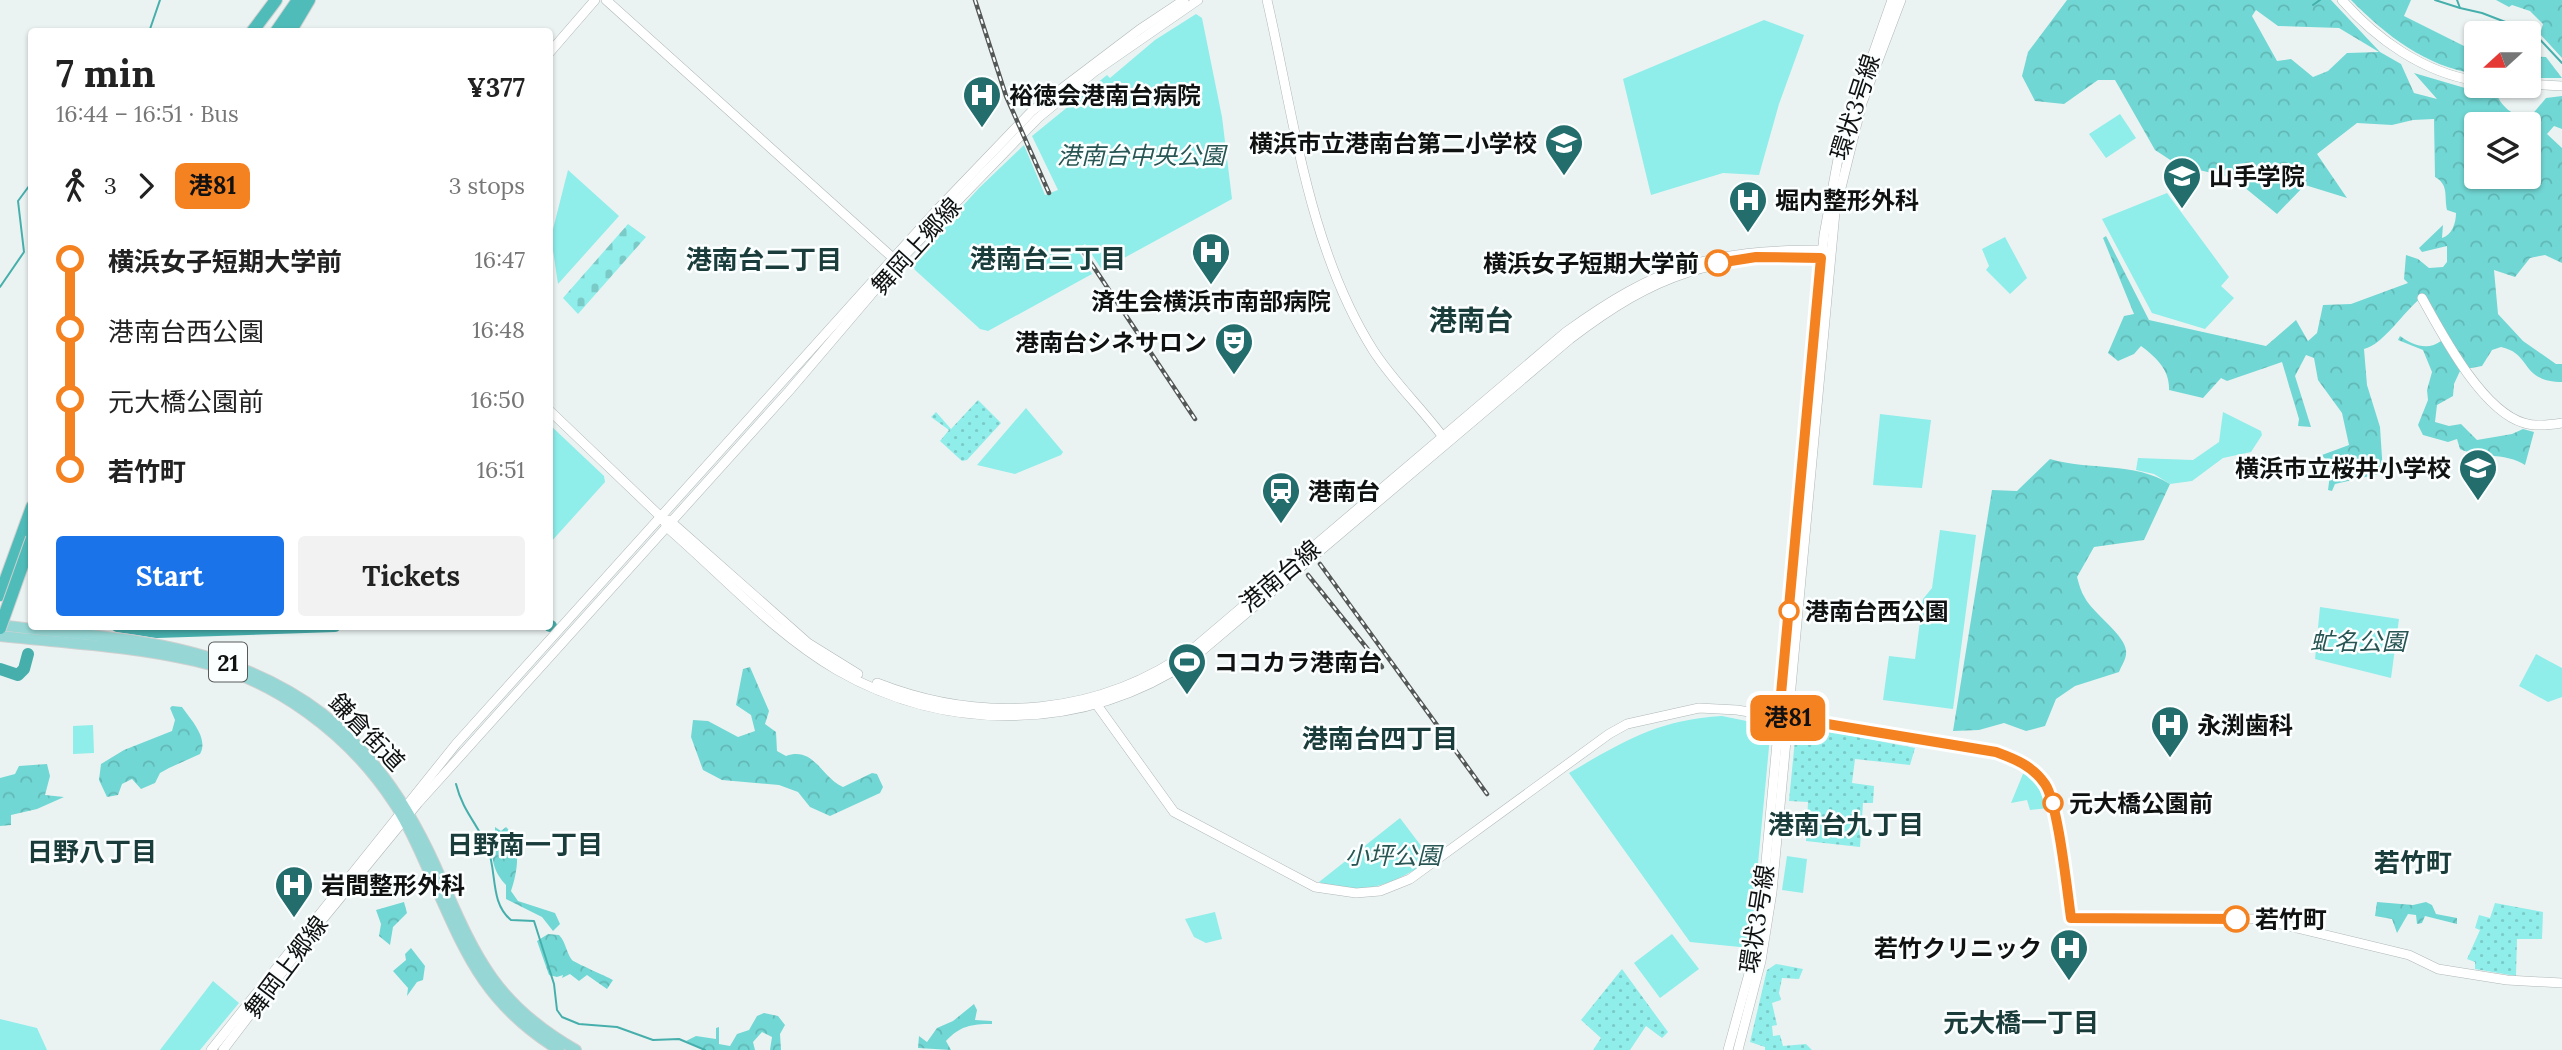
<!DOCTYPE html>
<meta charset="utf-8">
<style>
:root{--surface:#fff;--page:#f2f2f2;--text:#222;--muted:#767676;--accent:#1a73e8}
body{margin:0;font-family:Lora,"Noto Sans JP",serif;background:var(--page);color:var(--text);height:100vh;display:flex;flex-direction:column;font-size:26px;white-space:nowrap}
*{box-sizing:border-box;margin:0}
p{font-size:23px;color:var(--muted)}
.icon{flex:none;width:38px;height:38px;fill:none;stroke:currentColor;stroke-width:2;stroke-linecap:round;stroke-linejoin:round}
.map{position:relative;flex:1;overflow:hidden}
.sheet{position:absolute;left:28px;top:28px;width:525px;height:602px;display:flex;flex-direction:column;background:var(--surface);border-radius:7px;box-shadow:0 2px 5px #0004}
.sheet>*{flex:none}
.badge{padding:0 14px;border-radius:10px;font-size:24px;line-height:46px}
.needle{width:46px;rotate:249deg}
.tools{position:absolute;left:2464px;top:21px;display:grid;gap:14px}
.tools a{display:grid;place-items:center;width:77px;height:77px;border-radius:7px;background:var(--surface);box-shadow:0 2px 5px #0004;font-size:35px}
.map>.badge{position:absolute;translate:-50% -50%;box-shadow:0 0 0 4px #fff}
.legs{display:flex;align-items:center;gap:10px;height:77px;padding:0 28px;font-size:23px}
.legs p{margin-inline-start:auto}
.headline{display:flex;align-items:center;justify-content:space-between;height:119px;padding:0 28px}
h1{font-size:38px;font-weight:800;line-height:52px}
.primary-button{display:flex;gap:14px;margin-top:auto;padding:14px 28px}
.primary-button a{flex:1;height:80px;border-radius:7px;background:var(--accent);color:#fff;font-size:28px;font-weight:800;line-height:80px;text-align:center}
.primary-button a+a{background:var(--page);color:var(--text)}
ul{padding:0 28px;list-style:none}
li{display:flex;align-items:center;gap:24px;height:70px;font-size:26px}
li i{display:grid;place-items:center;width:10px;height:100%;margin:0 9px;background:currentColor}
li i::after{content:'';width:18px;height:18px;margin:-9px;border:5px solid;border-radius:50%;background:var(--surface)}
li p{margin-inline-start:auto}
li:first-child i{background:linear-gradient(#0000 50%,currentColor 0)}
li:last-child i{background:linear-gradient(currentColor 50%,#0000 0)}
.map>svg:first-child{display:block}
</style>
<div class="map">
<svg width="2562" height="1050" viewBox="0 0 2562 1050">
<defs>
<pattern id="grass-dots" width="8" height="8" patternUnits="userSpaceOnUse" patternTransform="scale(1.75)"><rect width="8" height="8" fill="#8fedea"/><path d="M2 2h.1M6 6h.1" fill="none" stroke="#7acac8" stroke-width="1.8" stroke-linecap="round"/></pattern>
<pattern id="forest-crowns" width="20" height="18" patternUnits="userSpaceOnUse" patternTransform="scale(1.75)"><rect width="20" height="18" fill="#71d7d4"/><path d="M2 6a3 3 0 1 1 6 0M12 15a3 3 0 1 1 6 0" fill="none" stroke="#61b8b5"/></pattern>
<pattern id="cemetery-stones" width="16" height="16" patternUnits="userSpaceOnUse" patternTransform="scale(1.75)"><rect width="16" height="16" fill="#8fedea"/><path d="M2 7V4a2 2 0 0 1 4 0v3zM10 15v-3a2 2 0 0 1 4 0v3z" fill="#7acac8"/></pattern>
</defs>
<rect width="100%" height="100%" fill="#ebf3f2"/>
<!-- grass -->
<g fill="url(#grass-dots)">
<polygon points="978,400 1001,423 967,460 962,461 940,441 949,430 931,417 936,412 951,429"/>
<polygon points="1800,726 1915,748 1910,765 1855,759 1852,783 1874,786 1873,803 1863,803 1860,847 1806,841 1808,802 1789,801 1796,729"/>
<polygon points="2495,903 2543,912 2542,939 2517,939 2516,976 2475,969 2475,962 2467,959 2480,930 2475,928 2479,915 2490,918"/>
<polygon points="1776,964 1803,969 1799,979 1782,978 1779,993 1781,1000 1772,1003 1777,1025 1772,1026 1773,1036 1780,1035 1783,1046 1806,1044 1812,1050 1765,1050 1765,1047 1750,1042 1767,970"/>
<polygon points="1622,969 1668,1032 1662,1038 1646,1026 1630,1050 1593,1050 1601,1038 1581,1020"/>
</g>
<!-- forest -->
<g fill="url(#forest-crowns)" fill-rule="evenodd">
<path d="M2067,0H2331L2380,52L2401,64L2414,93L2437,99L2414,73L2482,93L2495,91C2501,106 2512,117 2530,117L2546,98L2562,96V129L2554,126L2547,134L2562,148V263L2545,255L2530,258L2515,277L2494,270L2498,314L2523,341L2556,364H2562V382C2519,381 2533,354 2501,347L2492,350L2482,366L2466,369L2421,298C2403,312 2384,344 2364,349L2367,385L2380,427L2383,473L2335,484L2332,491L2328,490L2331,467L2322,455L2349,445L2342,413L2318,380L2314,358L2306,355L2295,376L2311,427L2298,426L2299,419L2282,362L2227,381L2221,378L2203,398L2169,390C2170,370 2156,357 2141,346L2134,354L2118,361L2108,353L2124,316L2134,314L2103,238L2106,236L2149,320L2266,346L2296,320L2308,341L2317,333L2323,305L2351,304L2408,283L2404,279L2406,255L2418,259L2429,268L2443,267L2447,262V246L2422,252L2419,248L2443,225L2442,238C2452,235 2456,223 2456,213L2447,210C2444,195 2449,185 2435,177L2434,119L2413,120L2392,125L2357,123L2317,154L2347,198L2305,185L2277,214L2233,178L2178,165L2155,150L2115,80H2098L2064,104L2035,101L2022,76L2028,52ZM2256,10L2278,26L2339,28L2379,52L2347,53L2328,71L2313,77L2291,59L2277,61L2252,16ZM2476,124H2529V177H2476Z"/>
<path d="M2351,0H2411L2404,16L2472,50L2476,41V74C2425,66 2387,36 2351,0Z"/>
<polygon points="2496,0 2562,0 2562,58 2540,34 2543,24 2530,11 2512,5 2509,7"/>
<polygon points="2529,56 2546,57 2562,78 2529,78"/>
<path d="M2400,336C2412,345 2428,351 2441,341L2460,371L2454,384L2453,396L2437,405L2435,422L2449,426L2461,424L2477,440L2512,434L2523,429L2534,432L2525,465C2505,452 2481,459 2460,449L2457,439L2448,442L2423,435L2418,425L2428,400L2427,390L2432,372L2423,350L2398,340Z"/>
<path d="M2050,459C2090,471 2133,461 2170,484L2144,540L2094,547L2077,577C2079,584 2081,592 2085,598C2093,613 2126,636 2126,651C2127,658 2122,665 2119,672L2075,686L2056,699L2045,726L2026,731L2004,723L1979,730L1953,731L1992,490L2017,491Z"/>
<path d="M750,667L769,711L765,724L776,732L777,751L786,756C814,746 821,777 843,787L872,773L877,774L883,787L880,793L830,816L810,807L798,792L779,785L722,780L703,770L691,737L693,720L708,721L738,737L755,731L751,715L736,705L743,669Z"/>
<path d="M172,706L182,707C191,720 209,738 200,754L169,768L160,773L155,783L141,789L132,779L122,784L118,795L107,797L99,780L101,764L124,750L172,731L175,720L170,708Z"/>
<polygon points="47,764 50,776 45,795 64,797 37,809 11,815 11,825 0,826 0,778 15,774 19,766"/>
<path d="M495,827L501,831L506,827C523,844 517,873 511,891L518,901L555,913L560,924L553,931L542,917L506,899V885C495,873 493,865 491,847L495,845Z"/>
<polygon points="404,902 407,913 393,927 390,945 379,936 381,924 376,910"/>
<polygon points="2377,902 2413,905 2426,902 2432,905 2436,914 2457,918 2457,924 2425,916 2422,923 2417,924 2416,915 2408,914 2397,933 2392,919 2375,916"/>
<path d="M548,934L559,935C566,942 566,952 572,960C575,963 606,976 613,980L607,989L587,975L579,981L570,974L562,978L563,975L557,977L549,975L537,941Z"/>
<polygon points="411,948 425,966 423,980 417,982 407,996 408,988 393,971 406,960 405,954"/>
<path d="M974,1004L977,1010L975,1020L992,1021V1024C971,1024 960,1026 946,1041L951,1050L918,1048L919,1036L927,1042L937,1028L953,1021Z"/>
<polygon points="764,1013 778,1016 785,1025 780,1034 781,1050 770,1050 772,1037 762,1032 753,1042 755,1050 705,1050 686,1041 696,1036 716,1039 716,1028 719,1027 719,1044 730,1046 737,1034 749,1030 757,1016"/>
</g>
<!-- cemetery -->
<polygon fill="url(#cemetery-stones)" points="628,224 646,237 578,314 563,298"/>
<!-- park -->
<g fill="#8fedea">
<polygon points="1196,14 1202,18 1222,117 1232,199 1102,270 1085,244 1077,249 1092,274 988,331 980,329 915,270 912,262 979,188 1024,145 1045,195 1058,190 1032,136 1107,75 1110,78 1155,40"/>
<polygon points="1764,20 1804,35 1779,104 1759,175 1723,173 1651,195 1623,79"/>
<polygon points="2120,114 2136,138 2106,158 2089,134"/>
<polygon points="568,170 619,216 558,284 551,237"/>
<polygon points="2167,193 2229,277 2221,286 2234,298 2205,329 2152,313 2102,219"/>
<polygon points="2005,237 2027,278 2010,294 1986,270 1989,266 1982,249"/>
<polygon points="1026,408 1063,452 1061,455 1015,474 977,465"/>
<polygon points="2223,412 2261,431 2262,435 2251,452 2223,458 2192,481 2170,484 2154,474 2136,470 2138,458 2193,460 2219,442"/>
<polygon points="1880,414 1931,420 1922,488 1873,485"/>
<polygon points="550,425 604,476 605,482 550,543"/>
<polygon points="1940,530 1976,535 1953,709 1883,700 1889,656 1915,659 1923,599 1932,588"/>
<polygon points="2320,607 2399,619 2391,678 2315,659"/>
<polygon points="2536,654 2562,668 2562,697 2548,702 2519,686"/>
<path d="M1722,716L1771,726L1750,948L1690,942L1569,773C1624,741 1657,720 1722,716Z"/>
<polygon points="93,725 94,753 73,754 73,726"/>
<polygon points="2025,769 2044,787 2049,808 2030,810 2027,800 2011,803"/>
<path d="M1400,818L1431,859C1397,883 1360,899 1319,882Z"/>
<polygon points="1787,856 1807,859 1803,893 1782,890"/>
<polygon points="1215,912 1222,939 1206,943 1194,937 1185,919"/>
<polygon points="1672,934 1699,969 1660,998 1634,963"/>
<polygon points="213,981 239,1003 200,1050 160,1050"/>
<polygon points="0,1019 37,1028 47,1050 0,1050"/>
</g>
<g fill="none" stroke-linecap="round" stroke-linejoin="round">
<!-- stream -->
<g stroke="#46afac" stroke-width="2">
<polyline points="2435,0 2460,8"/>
<polyline points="2457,0 2460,8 2482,13 2534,33 2562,63"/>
<polyline points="2313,5 2320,0"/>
<polyline points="149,32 160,0"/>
<polyline points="0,287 24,252 18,201 32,182"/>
<path d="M456,784C463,812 478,824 488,849C497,873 490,903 511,920L534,921L554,984L557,1010L562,1017L579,1024L617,1027L653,1040L679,1039L705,1050"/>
</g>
<!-- river -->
<g stroke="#46afac" stroke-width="12">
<polyline points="117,626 157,632 335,626"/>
<polyline points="550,626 551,626"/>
<polyline points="0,669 18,675 24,669 28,654"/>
</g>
<defs>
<g id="minor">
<polyline points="606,0 893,258"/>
<path d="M1267,0C1294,117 1308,247 1373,350C1394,383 1423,409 1446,441"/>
<path d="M2342,0C2377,40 2423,72 2476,81"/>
<polyline points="550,52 595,0"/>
<polyline points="2529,84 2562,86"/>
<path d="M2422,298C2442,334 2482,411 2524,423C2536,427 2550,425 2562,423"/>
<path d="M550,411L661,517L670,530C724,577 775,634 837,670C948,734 1085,731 1191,660L1570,339C1656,273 1712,255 1821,258L1830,253"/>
<polyline points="669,520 808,643 858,674"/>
<path d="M877,683C984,725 1100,716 1194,648L1566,332C1657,266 1710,250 1822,250L1830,253"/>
<path d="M1097,705L1174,812L1315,887L1356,893L1380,891L1410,879L1609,734L1627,724L1699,708L1737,710L1996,753C2015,760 2033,766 2046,784C2058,803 2067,890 2071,918L2260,919L2409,955L2438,969L2507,980L2562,983"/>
<polyline points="211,1050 456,744 935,212 1032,111 1139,30 1184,0"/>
<polyline points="223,1050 322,920 418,803 789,391 903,257 1038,118 1094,72 1198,0"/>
<polyline points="1728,1050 1753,959 1763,894 1824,235 1840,148 1892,0"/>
<polyline points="1738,1050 1761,961 1772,892 1835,212 1862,103 1901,0"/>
</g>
<g id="major">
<path d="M0,625C49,632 99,634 148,643C290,668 375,732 435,865C473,950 490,1001 576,1050"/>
<path d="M0,636C64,643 132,646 195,661C275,679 349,734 394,803C409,825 419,850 430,874C465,952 483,1003 559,1050"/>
</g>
<g id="highway">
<polyline points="252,32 276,0"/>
<polyline points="276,32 298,0"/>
<polyline points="290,32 309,0"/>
<polyline points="0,595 32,507"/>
</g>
</defs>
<!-- minor casing -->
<use href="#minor" stroke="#afb7b7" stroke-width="10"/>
<!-- major casing -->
<use href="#major" stroke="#cfd0d0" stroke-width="12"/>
<!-- highway casing -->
<use href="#highway" stroke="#cfd0d0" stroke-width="14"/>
<!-- minor -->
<use href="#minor" stroke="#fff" stroke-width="9"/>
<!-- major -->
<use href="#major" stroke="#96d7d5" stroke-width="10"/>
<!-- highway -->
<use href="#highway" stroke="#50bcb9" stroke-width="12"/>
<defs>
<g id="rail">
<polyline points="975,0 1006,96 1049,193"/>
<polyline points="1081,248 1195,419"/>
<polyline points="1320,564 1487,794"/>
<polyline points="1308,575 1382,667"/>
</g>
</defs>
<!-- rail casing -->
<use href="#rail" stroke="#535756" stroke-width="4.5"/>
<!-- rail -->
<use href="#rail" stroke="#fcffff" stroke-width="2" stroke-dasharray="5" stroke-linecap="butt"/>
<defs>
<polyline id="highway-bridge" points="0,628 32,538"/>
</defs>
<!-- highway-bridge casing -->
<use href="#highway-bridge" stroke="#cfd0d0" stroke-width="14" stroke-linecap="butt"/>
<!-- highway-bridge -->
<use href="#highway-bridge" stroke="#50bcb9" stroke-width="12"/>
</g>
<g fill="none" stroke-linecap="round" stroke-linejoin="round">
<defs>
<path id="line-1" d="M1718,263L1756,257L1821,258L1779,716L1996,752C2015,759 2033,766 2045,784C2058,803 2067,890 2071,918L2236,919"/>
</defs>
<!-- line-1 casing -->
<use href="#line-1" stroke="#fff" stroke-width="16"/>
<!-- line-1 -->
<use href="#line-1" stroke="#f58220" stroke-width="10"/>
</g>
<!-- icons -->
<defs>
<symbol id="hospital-pin" viewBox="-11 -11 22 30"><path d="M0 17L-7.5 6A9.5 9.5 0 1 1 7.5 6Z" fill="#236e6d" stroke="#fcffff"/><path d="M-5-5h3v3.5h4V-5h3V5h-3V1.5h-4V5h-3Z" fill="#fff"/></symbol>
<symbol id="school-pin" viewBox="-11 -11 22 30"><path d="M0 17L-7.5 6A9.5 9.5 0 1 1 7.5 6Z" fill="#236e6d" stroke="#fcffff"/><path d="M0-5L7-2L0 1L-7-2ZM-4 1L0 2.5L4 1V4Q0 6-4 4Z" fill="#fff"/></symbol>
<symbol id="theatre-pin" viewBox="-11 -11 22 30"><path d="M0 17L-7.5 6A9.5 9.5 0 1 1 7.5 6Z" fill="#236e6d" stroke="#fcffff"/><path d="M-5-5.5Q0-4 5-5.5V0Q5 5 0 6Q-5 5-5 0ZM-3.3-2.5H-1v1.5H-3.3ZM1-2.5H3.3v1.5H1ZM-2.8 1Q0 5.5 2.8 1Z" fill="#fff"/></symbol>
<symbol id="station-pin" viewBox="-11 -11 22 30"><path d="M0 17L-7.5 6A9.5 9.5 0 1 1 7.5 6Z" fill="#236e6d" stroke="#fcffff"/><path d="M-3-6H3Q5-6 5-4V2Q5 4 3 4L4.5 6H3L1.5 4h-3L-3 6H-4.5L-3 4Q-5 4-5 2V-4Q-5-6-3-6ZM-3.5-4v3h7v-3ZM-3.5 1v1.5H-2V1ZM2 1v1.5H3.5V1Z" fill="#fff"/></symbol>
<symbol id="stadium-pin" viewBox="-11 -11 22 30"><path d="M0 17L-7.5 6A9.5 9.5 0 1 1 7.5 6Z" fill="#236e6d" stroke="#fcffff"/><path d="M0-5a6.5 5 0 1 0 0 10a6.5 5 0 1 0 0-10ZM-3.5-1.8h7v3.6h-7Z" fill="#fff"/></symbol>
</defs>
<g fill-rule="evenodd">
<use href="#hospital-pin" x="960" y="73" width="44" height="60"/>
<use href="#school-pin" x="1542" y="121" width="44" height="60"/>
<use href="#school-pin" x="2160" y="154" width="44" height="60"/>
<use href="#hospital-pin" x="1726" y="178" width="44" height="60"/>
<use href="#hospital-pin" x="1189" y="230" width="44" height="60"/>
<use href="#theatre-pin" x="1212" y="320" width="44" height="60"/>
<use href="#school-pin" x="2456" y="446" width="44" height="60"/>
<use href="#station-pin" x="1259" y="469" width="44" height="60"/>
<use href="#stadium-pin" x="1165" y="640" width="44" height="60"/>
<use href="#hospital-pin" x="2148" y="703" width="44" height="60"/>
<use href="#hospital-pin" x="272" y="863" width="44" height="60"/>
<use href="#hospital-pin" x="2047" y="926" width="44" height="60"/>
</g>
<!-- markers -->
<g fill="#fff" stroke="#f58220" stroke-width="3.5">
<circle cx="1718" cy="263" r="12"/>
<circle cx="1789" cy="611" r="9"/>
<circle cx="2053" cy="803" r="9"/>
<circle cx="2236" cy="919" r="12"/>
</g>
<g text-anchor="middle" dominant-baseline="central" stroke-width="5" stroke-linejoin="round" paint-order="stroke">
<!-- shield labels -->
<rect fill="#fcffff" stroke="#575959" stroke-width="2" x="209" y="642.5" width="38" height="39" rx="5"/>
<g font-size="23" font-weight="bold" fill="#101212">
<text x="228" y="662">21</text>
</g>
<!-- poi labels -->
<g font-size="24" font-weight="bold" fill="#101212" stroke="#fcffff" text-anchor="start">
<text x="1009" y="95">裕徳会港南台病院</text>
<text x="1537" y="143" text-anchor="end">横浜市立港南台第二小学校</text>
<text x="2209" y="176">山手学院</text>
<text x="1775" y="200">堀内整形外科</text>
<text x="1211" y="301" text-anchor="middle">済生会横浜市南部病院</text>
<text x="1207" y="342" text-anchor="end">港南台シネサロン</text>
<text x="2451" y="468" text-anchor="end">横浜市立桜井小学校</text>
<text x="1308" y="491">港南台</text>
<text x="1214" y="662">ココカラ港南台</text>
<text x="2197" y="725">永渕歯科</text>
<text x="321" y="885">岩間整形外科</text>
<text x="2042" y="948" text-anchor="end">若竹クリニック</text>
</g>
<!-- street labels -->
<g font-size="24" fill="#101212" stroke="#fcffff">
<text transform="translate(1855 107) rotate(-72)">環状3号線</text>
<text transform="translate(916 246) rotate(-48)">舞岡上郷線</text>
<text transform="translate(1280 576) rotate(-40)">港南台線</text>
<text transform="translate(367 732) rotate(46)">鎌倉街道</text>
<text transform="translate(1757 919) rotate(-81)">環状3号線</text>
<text transform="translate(286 967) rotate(-53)">舞岡上郷線</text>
</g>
<!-- park labels -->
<g font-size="24" font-style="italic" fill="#285654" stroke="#fcffff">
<text x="1141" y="155">港南台中央公園</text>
<text x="2358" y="641">虻名公園</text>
<text x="1393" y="855">小坪公園</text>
</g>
<!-- stop labels -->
<g font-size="24" font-weight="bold" fill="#101212" stroke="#fcffff" text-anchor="start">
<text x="1699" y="263" text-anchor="end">横浜女子短期大学前</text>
<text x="1805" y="611">港南台西公園</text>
<text x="2069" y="803">元大橋公園前</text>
<text x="2255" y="919">若竹町</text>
</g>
<!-- neighbourhood labels -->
<g font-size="26" font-weight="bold" fill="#1a3c3b" stroke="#fcffff">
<text x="1048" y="258">港南台三丁目</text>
<text x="764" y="259">港南台二丁目</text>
<text x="1380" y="738">港南台四丁目</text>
<text x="1846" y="824">港南台九丁目</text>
<text x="525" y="844">日野南一丁目</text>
<text x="92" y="851">日野八丁目</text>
<text x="2413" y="862">若竹町</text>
<text x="2021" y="1022">元大橋一丁目</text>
</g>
<!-- quarter labels -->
<g font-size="28" font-weight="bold" fill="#1a3c3b" stroke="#fcffff">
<text x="1471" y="320">港南台</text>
</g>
</g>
</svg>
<div class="tools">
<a><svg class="needle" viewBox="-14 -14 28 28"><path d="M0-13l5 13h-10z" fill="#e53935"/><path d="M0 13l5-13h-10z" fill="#767676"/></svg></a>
<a><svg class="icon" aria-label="layers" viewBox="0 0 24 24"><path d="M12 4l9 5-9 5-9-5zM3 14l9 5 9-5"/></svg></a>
</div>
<b class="badge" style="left:1788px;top:718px;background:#f58220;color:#111">港81</b>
<section class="sheet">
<div class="headline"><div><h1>7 min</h1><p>16:44 – 16:51 · Bus</p></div><b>¥377</b></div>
<div class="legs"><svg class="icon" aria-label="walk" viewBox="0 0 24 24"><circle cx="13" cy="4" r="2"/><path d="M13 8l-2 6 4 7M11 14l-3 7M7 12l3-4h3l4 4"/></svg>3<svg class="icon" aria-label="forward" viewBox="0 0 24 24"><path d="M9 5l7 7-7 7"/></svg><b class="badge" style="background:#f58220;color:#111">港81</b><p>3 stops</p></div>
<ul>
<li><i style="color:#f58220"></i><b>横浜女子短期大学前</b><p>16:47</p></li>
<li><i style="color:#f58220"></i><span>港南台西公園</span><p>16:48</p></li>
<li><i style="color:#f58220"></i><span>元大橋公園前</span><p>16:50</p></li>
<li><i style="color:#f58220"></i><b>若竹町</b><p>16:51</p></li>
</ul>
<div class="primary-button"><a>Start</a><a>Tickets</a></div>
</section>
</div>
